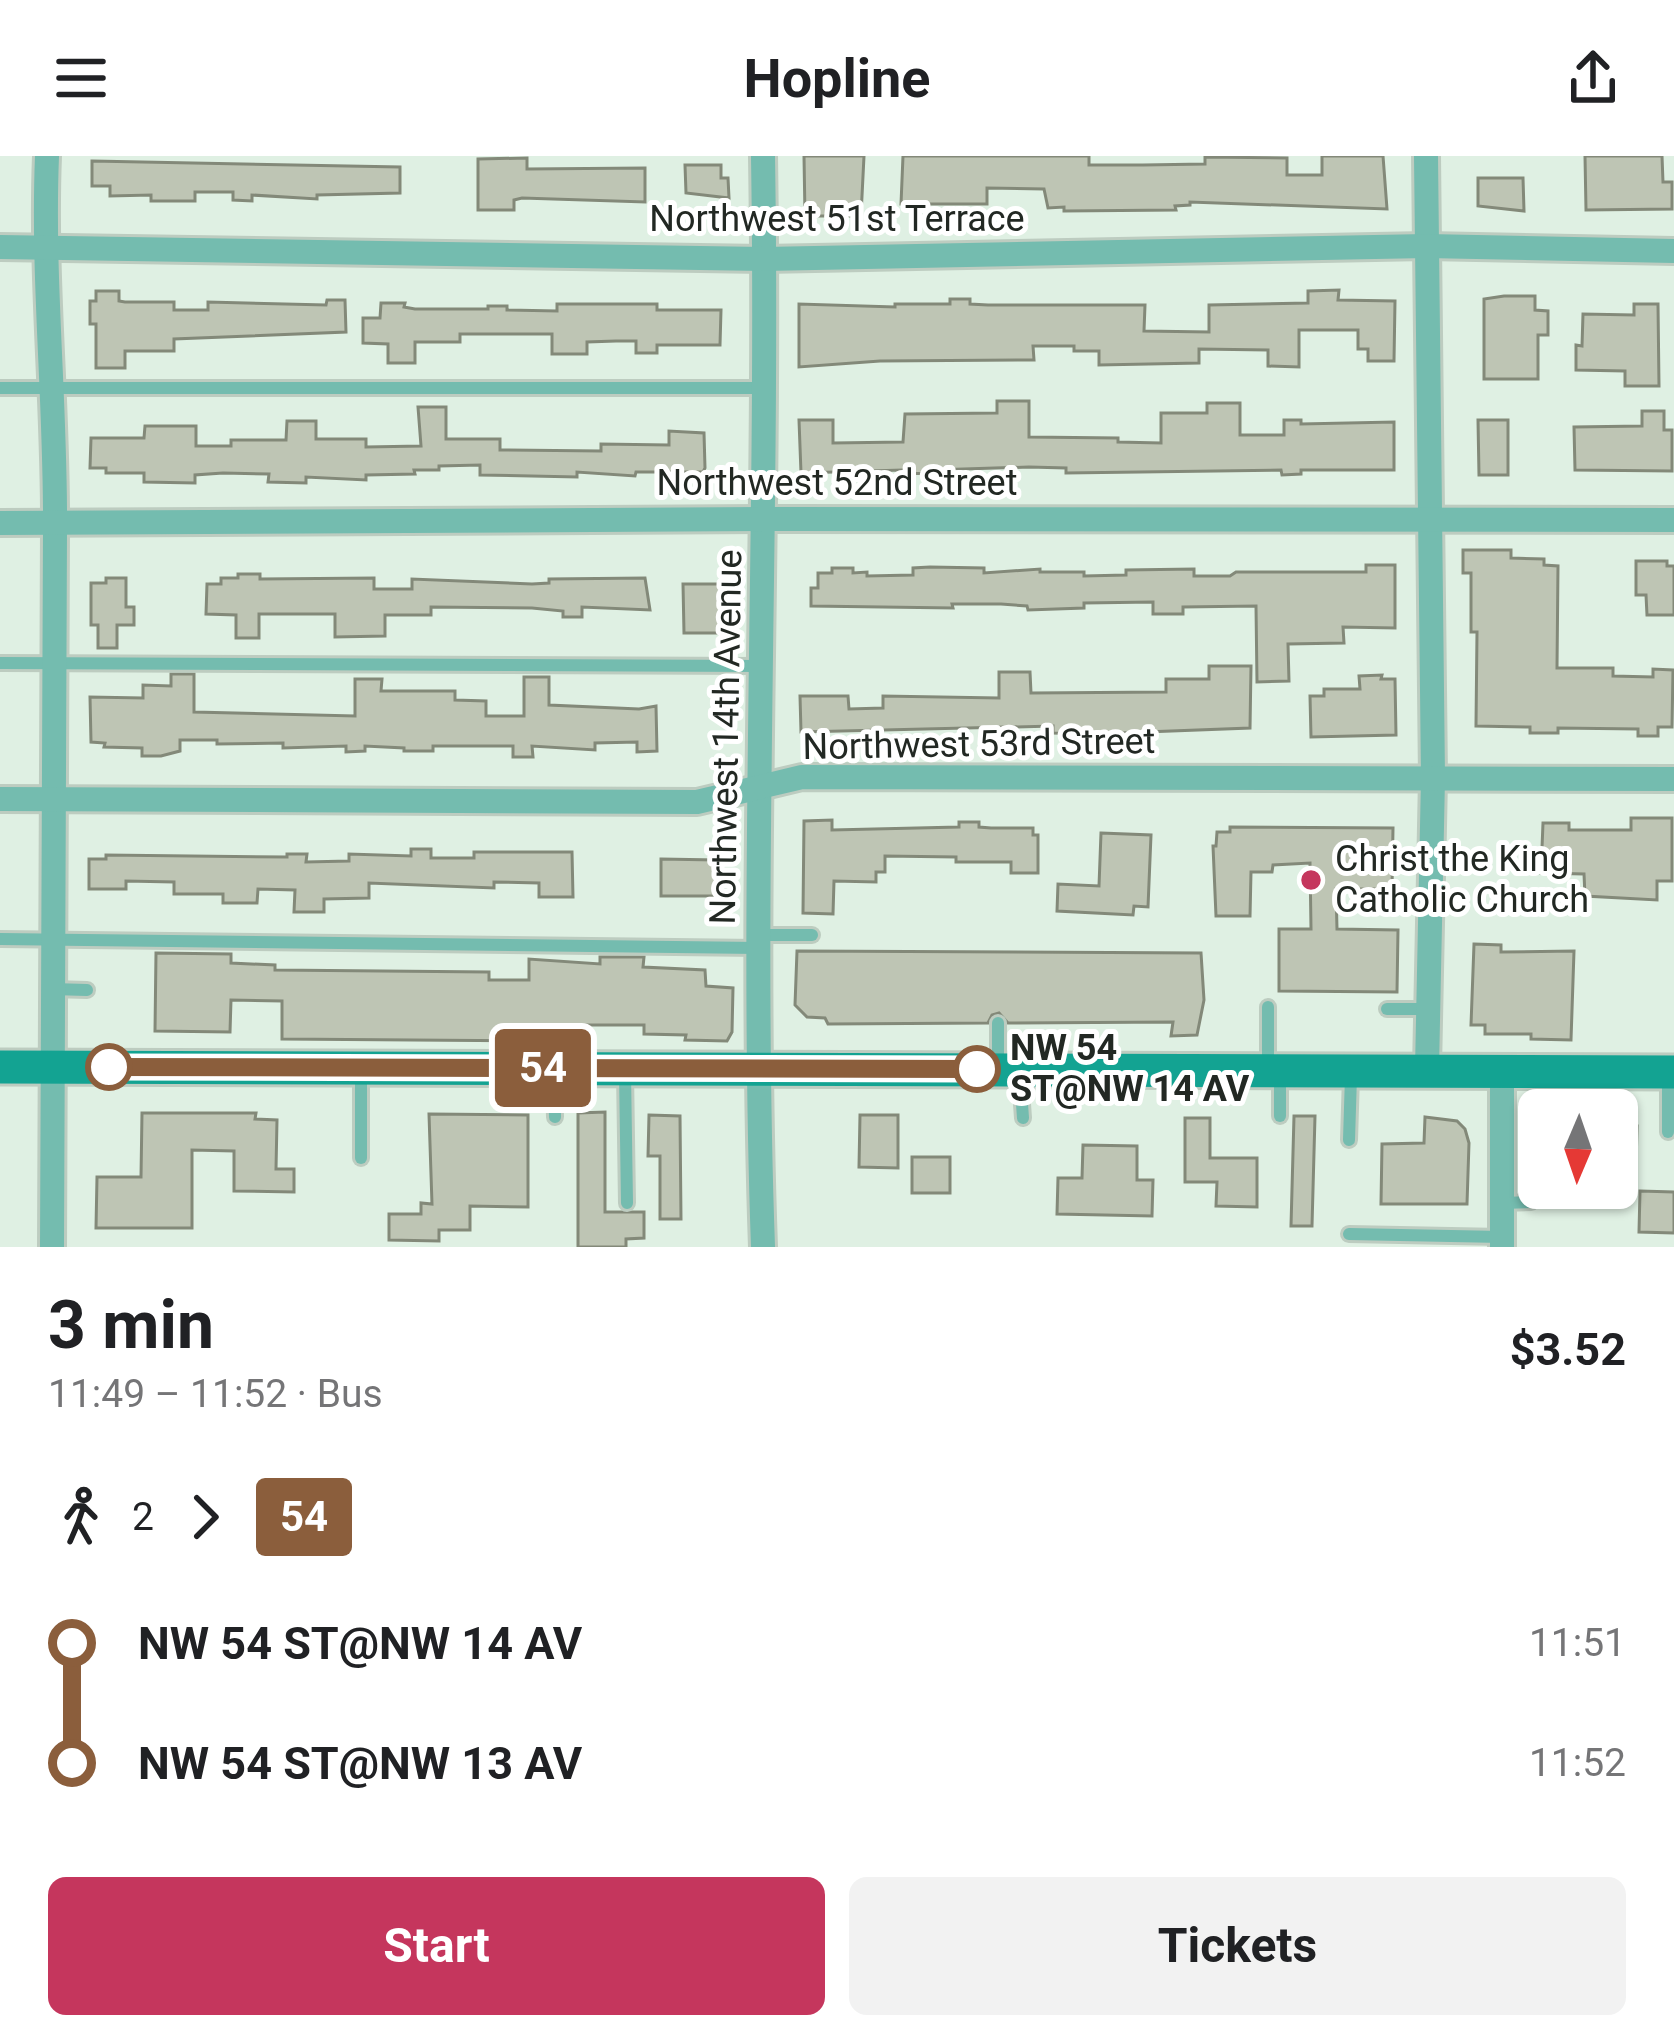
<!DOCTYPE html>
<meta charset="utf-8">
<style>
:root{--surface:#fff;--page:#f2f2f2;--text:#202124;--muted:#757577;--accent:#c5365d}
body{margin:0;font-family:Roboto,sans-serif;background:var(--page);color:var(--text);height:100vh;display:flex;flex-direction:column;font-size:45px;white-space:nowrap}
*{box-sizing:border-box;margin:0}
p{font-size:39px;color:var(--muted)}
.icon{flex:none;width:66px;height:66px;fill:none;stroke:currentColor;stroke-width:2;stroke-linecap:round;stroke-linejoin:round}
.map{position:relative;height:1091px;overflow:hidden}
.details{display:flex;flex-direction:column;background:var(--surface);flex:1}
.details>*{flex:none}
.badge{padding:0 24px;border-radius:9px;font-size:42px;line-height:78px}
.needle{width:78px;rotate:182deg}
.tools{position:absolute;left:1518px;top:933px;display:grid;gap:24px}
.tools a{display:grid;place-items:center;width:120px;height:120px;border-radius:18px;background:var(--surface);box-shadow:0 3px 9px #0004;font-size:60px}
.map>.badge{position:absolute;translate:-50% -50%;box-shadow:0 0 0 6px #fff}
.legs{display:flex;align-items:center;gap:18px;height:132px;padding:0 48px;font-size:39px}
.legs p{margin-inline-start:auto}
.summary{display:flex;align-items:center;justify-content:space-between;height:204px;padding:0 48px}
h1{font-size:66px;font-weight:700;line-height:90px}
.button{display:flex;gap:24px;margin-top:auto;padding:24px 48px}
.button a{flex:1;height:138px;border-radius:18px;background:var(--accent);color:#fff;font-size:48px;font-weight:700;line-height:138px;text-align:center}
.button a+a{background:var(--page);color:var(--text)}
ul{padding:0 48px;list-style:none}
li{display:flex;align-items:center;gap:42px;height:120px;font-size:45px}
li i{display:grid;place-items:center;width:18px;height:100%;margin:0 15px;background:currentColor}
li i::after{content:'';width:30px;height:30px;margin:-15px;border:9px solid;border-radius:50%;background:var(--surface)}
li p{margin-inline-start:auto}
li:first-child i{background:linear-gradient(#0000 50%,currentColor 0)}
li:last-child i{background:linear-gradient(currentColor 50%,#0000 0)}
header{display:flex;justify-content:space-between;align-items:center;height:156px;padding:0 48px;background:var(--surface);font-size:54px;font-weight:700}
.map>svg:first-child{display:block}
</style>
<header><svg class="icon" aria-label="menu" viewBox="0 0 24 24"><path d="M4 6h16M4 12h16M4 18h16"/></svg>Hopline<svg class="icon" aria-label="share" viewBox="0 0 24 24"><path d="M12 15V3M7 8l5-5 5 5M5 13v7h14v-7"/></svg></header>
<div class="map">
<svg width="1674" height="1091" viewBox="0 0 1674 1091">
<rect width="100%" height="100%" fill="#dff0e3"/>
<!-- building -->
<g fill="#bec5b4" stroke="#838979" stroke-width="3">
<polygon points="804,0 864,0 861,60 805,60"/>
<polygon points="903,0 1089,0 1089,9 1143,9 1205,8 1205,1 1287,2 1287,19 1322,19 1322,0 1383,0 1387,53 1190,46 1190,49 1175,50 1176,54 1064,55 1064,51 1048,52 1044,33 987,32 987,48 901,48"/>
<polygon points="1585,0 1662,0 1663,26 1672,26 1672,53 1586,54"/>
<polygon points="527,2 527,13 645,12 645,46 522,42 514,44 514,54 478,54 478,3"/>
<polygon points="92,5 400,11 400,37 317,39 317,43 252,39 252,45 233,44 233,36 195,36 195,45 151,45 151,39 110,40 110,30 92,30"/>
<polygon points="685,9 721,9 721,22 728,22 729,42 686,37"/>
<polygon points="1478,22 1523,22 1524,55 1478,50"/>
<polygon points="1339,134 1338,144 1395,145 1394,205 1368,205 1368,193 1358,193 1358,174 1299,174 1299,211 1268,210 1268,194 1199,193 1199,207 1099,209 1099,195 1074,195 1074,190 1033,190 1034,204 880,205 799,211 799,148 895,151 895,148 950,148 950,143 970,143 970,148 988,149 1145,149 1144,175 1209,176 1209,149 1308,147 1308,135"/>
<polygon points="96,135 119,135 119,145 125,146 174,146 174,154 208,154 208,146 326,149 327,144 345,144 346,176 174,183 174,195 125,195 125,212 96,212 96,168 90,168 90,145 96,145"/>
<polygon points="1504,140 1535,140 1535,154 1548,155 1548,179 1538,179 1538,223 1484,223 1484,143"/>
<polygon points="381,147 405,147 404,151 415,153 488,153 488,150 507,150 507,154 557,155 557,148 657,148 657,154 721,154 720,189 657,189 657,197 636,197 636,185 616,185 587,186 587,198 552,198 552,178 460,178 460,186 415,186 415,207 388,207 388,188 363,187 363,162 380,162"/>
<polygon points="1634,148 1658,148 1659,230 1625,230 1625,215 1576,214 1576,189 1582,190 1583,158 1634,159"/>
<polygon points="997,245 1029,245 1029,281 1118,282 1118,286 1161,287 1161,257 1207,257 1207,247 1240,247 1240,279 1284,279 1284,264 1301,264 1301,268 1394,266 1394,314 1301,314 1301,318 1282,319 1281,314 1066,317 1066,312 1029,311 934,314 934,318 902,317 902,314 801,317 799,264 833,264 833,287 903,286 905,258 997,257"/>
<polygon points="418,251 446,251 446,283 500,283 500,294 601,295 601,288 669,289 669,275 704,277 705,312 703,316 636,316 635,320 577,316 577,321 480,319 480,309 439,310 439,314 414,314 415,318 366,319 366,324 306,321 306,327 268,326 269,318 223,317 195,319 195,327 144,326 144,317 106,317 106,312 90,312 91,282 144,282 145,270 196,270 196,290 231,290 231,284 286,284 287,265 316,265 316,283 366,283 366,291 421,290"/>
<polygon points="1642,255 1664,255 1664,274 1672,274 1672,315 1575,314 1574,271 1642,270"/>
<polygon points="1478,264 1508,264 1508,319 1479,319"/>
<polygon points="1463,394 1511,394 1511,402 1544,403 1544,409 1558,410 1557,512 1613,512 1613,520 1653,521 1653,513 1673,514 1672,571 1658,571 1658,580 1638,580 1638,573 1558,572 1558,577 1530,577 1530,571 1476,570 1477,476 1471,476 1471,417 1463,417"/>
<polygon points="1636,405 1667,405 1667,410 1674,410 1674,459 1647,459 1646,439 1636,439"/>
<polygon points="1366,409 1395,409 1395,472 1343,471 1344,487 1288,488 1289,525 1257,526 1256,450 1183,451 1183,458 1153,458 1153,446 1084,447 1084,452 1028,454 1027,450 1001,448 952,448 953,452 811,450 811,432 818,432 818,417 832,417 832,412 853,412 853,417 867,416 867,420 913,419 913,412 930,411 984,412 984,417 1040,413 1040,416 1084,416 1084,420 1126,419 1126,414 1194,413 1194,420 1230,420 1236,416 1366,416"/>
<polygon points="238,418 260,418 260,423 374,422 374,433 412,433 412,423 532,428 549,427 549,423 645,422 650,454 582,451 582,461 563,461 563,455 532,452 431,451 431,459 385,459 385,480 335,481 335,458 259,458 259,482 236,482 236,459 206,458 207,428 221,428 221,422 238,422"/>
<polygon points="106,422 126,422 126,451 134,451 134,469 117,469 117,492 98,492 98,469 91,469 91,427 106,427"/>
<polygon points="683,428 721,428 721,477 684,477"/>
<polygon points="1209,510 1251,510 1250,572 1092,578 1053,577 1053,570 801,576 800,540 848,540 849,553 883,552 883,540 999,542 999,516 1030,516 1031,537 1166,536 1166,523 1209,523"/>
<polygon points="171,518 194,518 194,556 355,560 355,523 382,523 381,535 455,535 455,544 486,545 486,560 524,560 524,521 549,521 549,549 639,553 656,550 657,595 637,596 637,586 595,587 595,594 532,590 533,601 513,601 513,590 433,590 433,595 404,595 404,592 365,590 365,595 346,596 346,590 283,592 283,587 217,588 217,584 180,584 180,595 161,600 142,600 142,592 104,591 105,587 91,586 90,541 143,542 143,529 171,530"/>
<polygon points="1382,519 1381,523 1395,523 1396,579 1311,581 1310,540 1324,540 1324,533 1360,533 1359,520"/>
<polygon points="1631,662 1672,662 1672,725 1657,725 1657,744 1585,740 1584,718 1541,717 1543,667 1569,667 1569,674 1631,674"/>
<polygon points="832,664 832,674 959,671 959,666 979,666 979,671 991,672 1033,672 1033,679 1038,679 1038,717 1011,717 1011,706 956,706 956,701 885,700 885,716 876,716 876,726 834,725 833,758 803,757 804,665"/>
<polygon points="1230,671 1393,672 1392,733 1336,733 1337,773 1398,774 1397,836 1279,835 1279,773 1311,773 1310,707 1273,709 1272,716 1251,716 1250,760 1216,760 1213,690 1216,690 1217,676 1230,676"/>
<polygon points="1101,677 1151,679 1148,751 1134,750 1133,759 1057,755 1058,728 1099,730"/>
<polygon points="411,693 431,693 431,702 474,702 474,696 572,696 573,741 539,741 539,727 494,726 494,732 369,727 369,742 324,743 324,756 294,756 295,734 258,733 257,747 223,747 223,738 174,738 174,726 126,725 126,733 89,733 89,703 106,703 106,699 287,701 287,698 307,698 306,706 349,705 349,698 411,700"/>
<polygon points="661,703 716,704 716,740 661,740"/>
<polygon points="1474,788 1501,789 1501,796 1574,795 1571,884 1531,883 1531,878 1485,878 1485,869 1471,869"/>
<polygon points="797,795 1201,797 1204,844 1197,879 1171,880 1173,866 1008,867 999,857 992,859 988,867 828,868 825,862 807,861 795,849"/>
<polygon points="156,797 231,798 231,807 275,809 275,814 489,816 489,824 529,824 529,803 600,808 600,801 644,801 643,811 705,814 706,830 733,832 732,876 727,885 685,884 686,879 644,878 644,869 575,869 575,876 545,874 540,885 282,883 282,845 231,844 230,876 155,875"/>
<polygon points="605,956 605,1056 644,1056 644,1082 626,1083 626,1091 578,1091 578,957"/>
<polygon points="142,957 256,957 255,963 277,964 276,1013 294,1013 294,1036 234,1035 234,995 192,994 192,1072 96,1072 97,1021 141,1021"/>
<polygon points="429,958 528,959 528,1051 470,1050 470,1074 439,1074 439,1085 389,1084 389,1058 421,1058 421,1047 432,1048"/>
<polygon points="649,959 680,960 681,1063 660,1063 660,1000 648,1000"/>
<polygon points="860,959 898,959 898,1012 859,1011"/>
<polygon points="1294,960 1315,960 1312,1070 1291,1070"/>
<polygon points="1425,961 1457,965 1465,973 1469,987 1467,1048 1381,1048 1382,988 1424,987"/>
<polygon points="1185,962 1210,962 1210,1002 1257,1002 1257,1051 1216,1050 1217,1026 1185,1026"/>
<polygon points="1617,970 1637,970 1636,1012 1617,1011"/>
<polygon points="1083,989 1137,990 1137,1024 1153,1024 1152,1060 1057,1058 1058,1022 1082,1022"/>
<rect x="912" y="1001" width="38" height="36"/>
<polygon points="1640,1035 1674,1036 1674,1077 1639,1076"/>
</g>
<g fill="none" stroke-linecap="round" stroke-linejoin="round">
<defs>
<g id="lane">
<polyline points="0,232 765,232"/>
<polyline points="0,507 761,510"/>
<polyline points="760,779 812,779"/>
<polyline points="0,783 758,792"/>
<polyline points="52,833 87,834"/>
<polyline points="1268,851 1268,910"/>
<polyline points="1387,853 1427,853"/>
<polyline points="998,911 998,867"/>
<polyline points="554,913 555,961"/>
<polyline points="625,916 627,1047"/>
<polyline points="1020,920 1023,962"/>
<polyline points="1280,920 1280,960"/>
<polyline points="1668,976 1668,917"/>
<polyline points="1349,984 1351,920"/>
<polyline points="361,1002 361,913"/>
<polyline points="1502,1047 1531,1046"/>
<polyline points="1349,1078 1502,1081"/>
</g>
<g id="street">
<path d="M47,0C42,125 56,248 55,373C55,612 51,851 52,1091"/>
<path d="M763,0C769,364 750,728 763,1091"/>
<polyline points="1426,0 1433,622 1427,913"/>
<polyline points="0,91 764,103 1427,90 1674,95"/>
<polyline points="0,367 784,363 1674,364"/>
<polyline points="0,643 697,646 802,621 1674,623"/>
<polyline points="1502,1091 1502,913"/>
</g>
<polyline id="secondary" points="0,911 1674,916"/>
</defs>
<!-- lane casing -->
<use href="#lane" stroke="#bdccc0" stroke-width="18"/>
<!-- street casing -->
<use href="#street" stroke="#bdccc0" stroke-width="30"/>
<!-- secondary casing -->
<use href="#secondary" stroke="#bdccc0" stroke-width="39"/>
<!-- lane -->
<use href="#lane" stroke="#74bcaf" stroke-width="12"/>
<!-- street -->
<use href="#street" stroke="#74bcaf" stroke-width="24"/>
<!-- secondary -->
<use href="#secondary" stroke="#13a392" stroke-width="33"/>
</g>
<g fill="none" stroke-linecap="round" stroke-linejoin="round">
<defs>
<polyline id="line-1" points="109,911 977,913"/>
</defs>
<!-- line-1 casing -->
<use href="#line-1" stroke="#fff" stroke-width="27"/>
<!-- line-1 -->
<use href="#line-1" stroke="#8b5e3c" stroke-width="18"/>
</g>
<!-- markers -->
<circle fill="#c5365d" stroke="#fff" stroke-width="4.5" cx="1311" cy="724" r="12"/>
<g fill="#fff" stroke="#8b5e3c" stroke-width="6">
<circle cx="109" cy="911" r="21"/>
<circle cx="977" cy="913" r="21"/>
</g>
<g text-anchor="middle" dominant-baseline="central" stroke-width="10" stroke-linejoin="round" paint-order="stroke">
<!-- street labels -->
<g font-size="36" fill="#222823" stroke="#fff">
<text x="837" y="63">Northwest 51st Terrace</text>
<text x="837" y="327">Northwest 52nd Street</text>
<text transform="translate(726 581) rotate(-89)">Northwest 14th Avenue</text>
<text transform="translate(979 588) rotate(-1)">Northwest 53rd Street</text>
</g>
<!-- poi labels -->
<g font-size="36" fill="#222823" stroke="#fff" text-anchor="start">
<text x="1335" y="703">Christ the King<tspan x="1335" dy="41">Catholic Church</tspan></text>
</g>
<!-- stop labels -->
<g font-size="36" font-weight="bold" fill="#222823" stroke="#fff" text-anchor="start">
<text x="1010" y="892">NW 54<tspan x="1010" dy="41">ST@NW 14 AV</tspan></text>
</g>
</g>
</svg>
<div class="tools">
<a><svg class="needle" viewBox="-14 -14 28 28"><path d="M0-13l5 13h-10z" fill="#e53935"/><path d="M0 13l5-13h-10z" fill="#757577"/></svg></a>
</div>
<b class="badge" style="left:543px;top:912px;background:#8b5e3c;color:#fff">54</b>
</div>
<section class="details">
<div class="summary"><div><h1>3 min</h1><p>11:49 – 11:52 · Bus</p></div><b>$3.52</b></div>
<div class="legs"><svg class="icon" aria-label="walk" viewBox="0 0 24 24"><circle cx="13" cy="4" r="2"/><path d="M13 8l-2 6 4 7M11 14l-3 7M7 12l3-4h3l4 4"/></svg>2<svg class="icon" aria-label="forward" viewBox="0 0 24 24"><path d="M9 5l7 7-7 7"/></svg><b class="badge" style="background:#8b5e3c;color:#fff">54</b></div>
<ul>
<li><i style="color:#8b5e3c"></i><b>NW 54 ST@NW 14 AV</b><p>11:51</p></li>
<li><i style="color:#8b5e3c"></i><b>NW 54 ST@NW 13 AV</b><p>11:52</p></li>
</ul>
<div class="button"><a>Start</a><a>Tickets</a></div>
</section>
